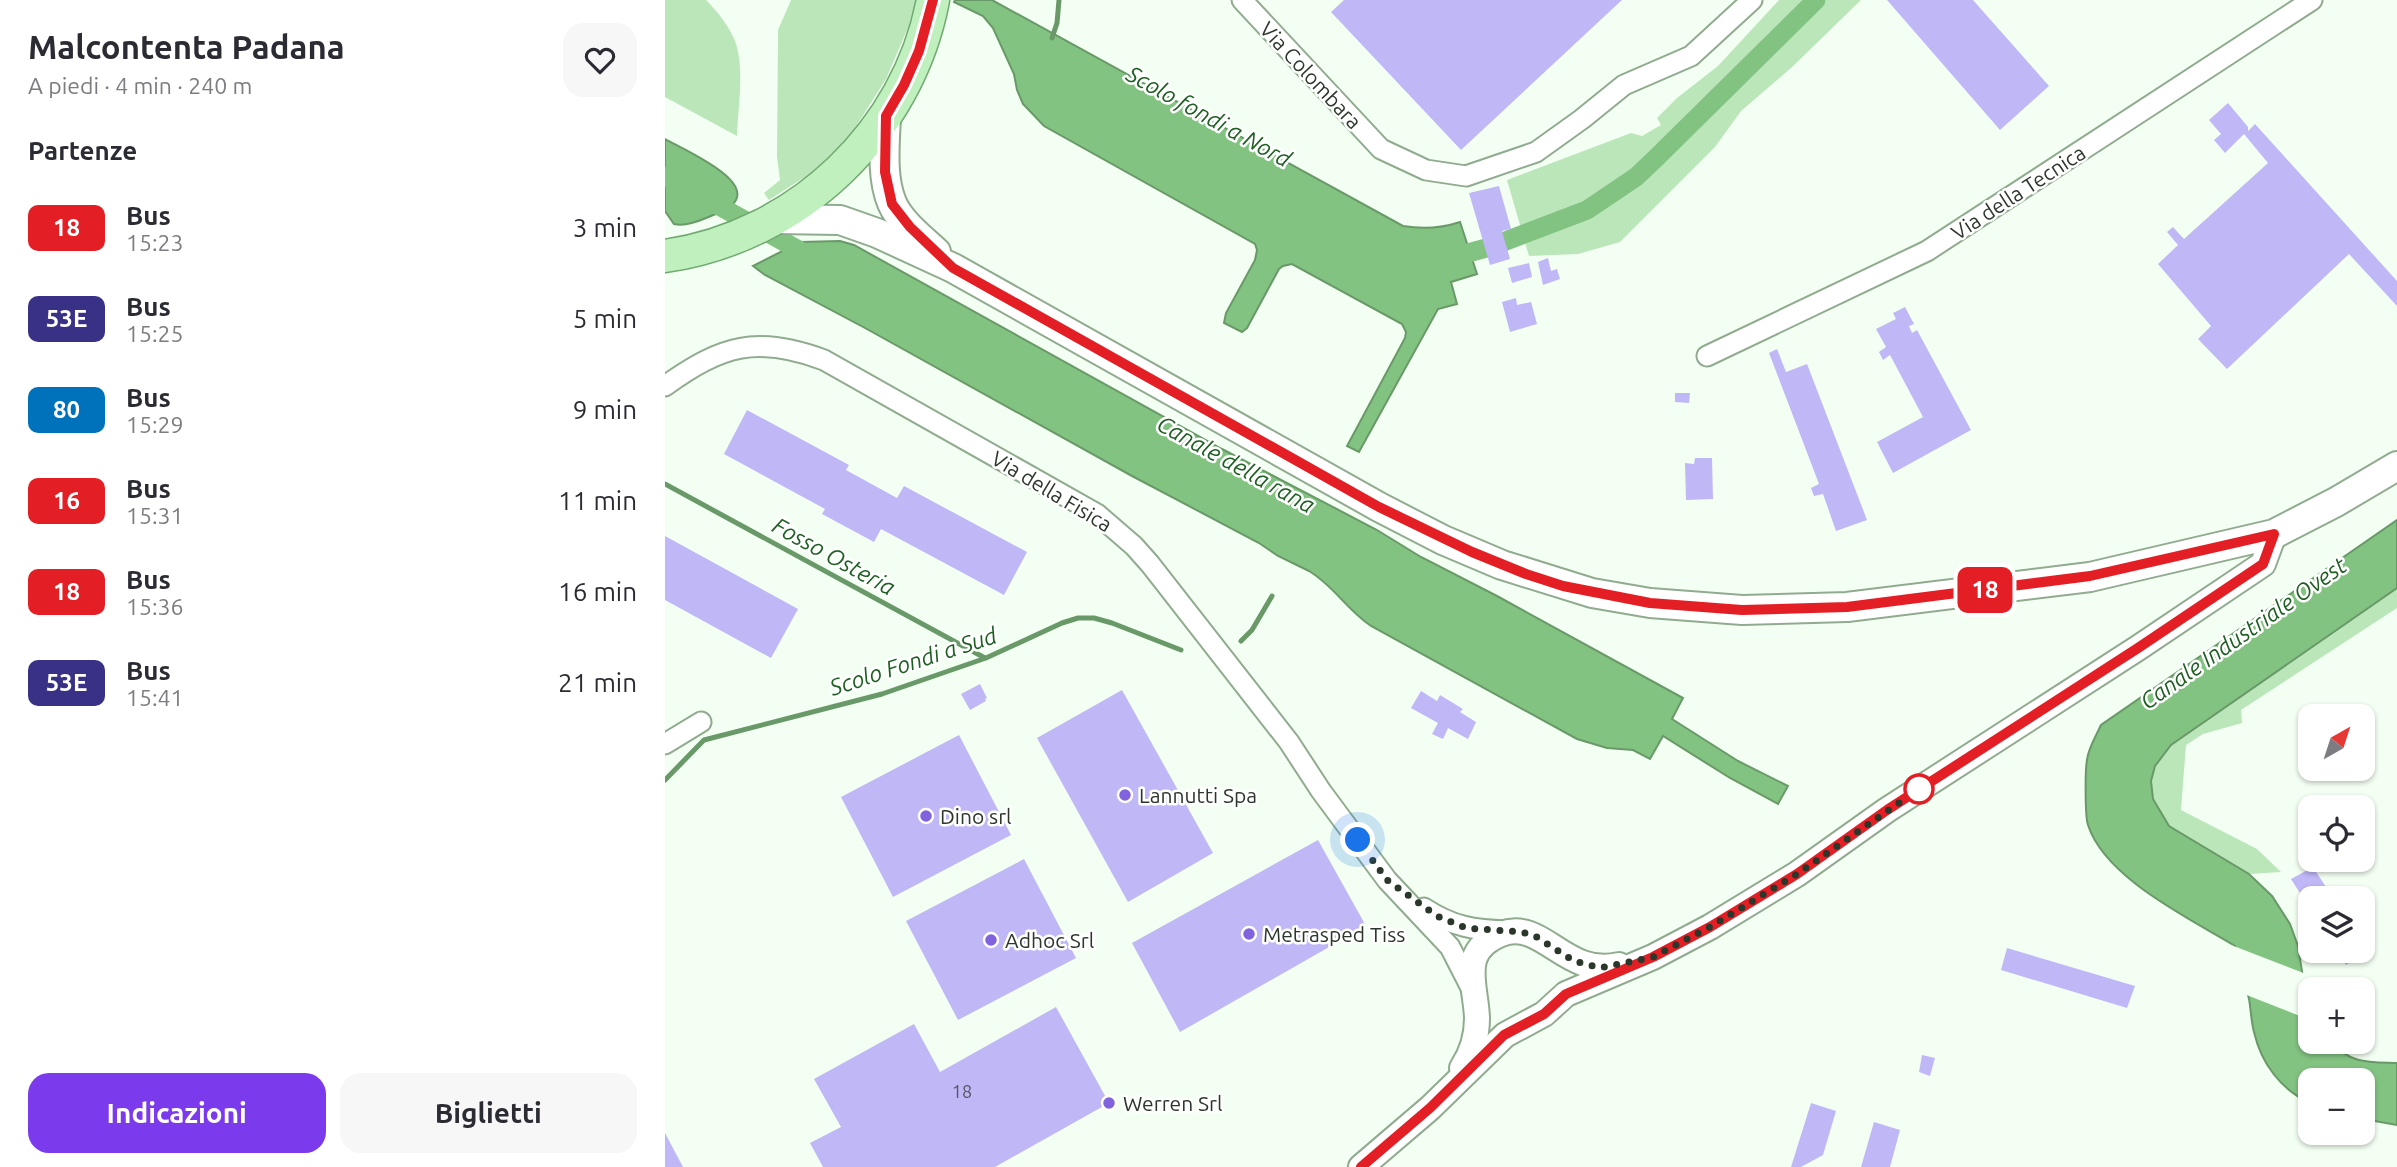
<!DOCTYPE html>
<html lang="it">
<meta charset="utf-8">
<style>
:root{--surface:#fff;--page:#f7f7f7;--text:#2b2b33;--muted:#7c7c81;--accent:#7c3aed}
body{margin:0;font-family:Ubuntu,sans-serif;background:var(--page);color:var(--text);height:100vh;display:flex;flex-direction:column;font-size:26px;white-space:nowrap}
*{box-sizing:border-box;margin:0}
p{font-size:23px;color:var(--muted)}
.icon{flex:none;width:38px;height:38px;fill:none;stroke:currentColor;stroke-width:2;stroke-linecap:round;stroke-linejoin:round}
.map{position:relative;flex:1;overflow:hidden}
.panel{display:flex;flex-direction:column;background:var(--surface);width:665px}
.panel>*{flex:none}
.badge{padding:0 14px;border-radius:10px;font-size:24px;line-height:46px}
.needle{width:46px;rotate:39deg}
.controls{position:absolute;left:1633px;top:704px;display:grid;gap:14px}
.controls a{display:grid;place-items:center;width:77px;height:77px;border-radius:14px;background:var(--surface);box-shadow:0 2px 5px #0004;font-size:35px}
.you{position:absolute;width:35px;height:35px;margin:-18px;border:5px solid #fff;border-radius:50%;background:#1a73e8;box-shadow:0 0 0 10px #1a73e833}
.map>.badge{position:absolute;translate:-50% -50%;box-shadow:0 0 0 4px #fff}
h2{padding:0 28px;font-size:26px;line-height:63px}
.round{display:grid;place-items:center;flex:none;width:74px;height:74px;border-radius:21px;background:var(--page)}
.headline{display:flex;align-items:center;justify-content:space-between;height:119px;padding:0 28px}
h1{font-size:33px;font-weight:600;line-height:52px}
.cta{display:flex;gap:14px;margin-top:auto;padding:14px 28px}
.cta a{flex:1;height:80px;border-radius:21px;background:var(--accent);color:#fff;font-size:28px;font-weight:600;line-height:80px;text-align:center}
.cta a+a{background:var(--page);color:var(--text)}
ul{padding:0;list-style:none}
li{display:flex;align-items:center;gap:21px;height:91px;padding:0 28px}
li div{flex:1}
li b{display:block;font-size:26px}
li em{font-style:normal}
li .badge{min-width:77px;font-weight:700;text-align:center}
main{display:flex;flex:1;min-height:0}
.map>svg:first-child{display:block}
</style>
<main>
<section class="panel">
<div class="headline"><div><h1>Malcontenta Padana</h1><p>A piedi · 4 min · 240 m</p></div><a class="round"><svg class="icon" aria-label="heart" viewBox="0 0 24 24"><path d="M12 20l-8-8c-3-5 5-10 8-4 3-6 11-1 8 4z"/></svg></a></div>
<h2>Partenze</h2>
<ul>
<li><span class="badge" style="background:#e31e24;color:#fff">18</span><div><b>Bus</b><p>15:23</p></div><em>3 min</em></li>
<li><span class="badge" style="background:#393185;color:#fff">53E</span><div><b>Bus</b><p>15:25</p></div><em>5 min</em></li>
<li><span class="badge" style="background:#0072bc;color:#fff">80</span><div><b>Bus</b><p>15:29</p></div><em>9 min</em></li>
<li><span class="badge" style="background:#e31e24;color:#fff">16</span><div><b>Bus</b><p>15:31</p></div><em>11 min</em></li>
<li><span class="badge" style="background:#e31e24;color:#fff">18</span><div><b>Bus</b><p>15:36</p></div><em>16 min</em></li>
<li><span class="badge" style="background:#393185;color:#fff">53E</span><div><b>Bus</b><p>15:41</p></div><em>21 min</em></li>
</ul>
<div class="cta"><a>Indicazioni</a><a>Biglietti</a></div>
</section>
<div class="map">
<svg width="1732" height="1167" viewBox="0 0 1732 1167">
<rect width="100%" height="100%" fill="#f4fff3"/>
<!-- green -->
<g fill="#bbe6ba">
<path d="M0,0H41C52,11 64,26 70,41C80,67 73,108 72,136L0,97Z"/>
<polygon points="126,0 251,0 245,23 221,79 190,128 157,166 104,200 99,193 115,180 112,157 113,30"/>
<polygon points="1114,0 1196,0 1126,68 1076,111 1050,147 955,242 913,254 864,256 842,180 966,133 977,136 996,125 992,118 1012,98 1053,66"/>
<polygon points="1732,588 1732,608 1576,710 1577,723 1538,734 1521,745 1516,810 1592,849 1616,872 1584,874 1504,826 1488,799 1486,781 1490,766 1506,745"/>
</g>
<!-- water -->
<g fill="#83c382" stroke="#699968" stroke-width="2">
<path d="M290,0H327L738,226C756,229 777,228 795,222L812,274L786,282L792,304L773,309L694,452L682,446L740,338L741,332L737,324L627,264L618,266L614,269L582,328L577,332L559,323L561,313L590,260L592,250L590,244L379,126L358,104L352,90L349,74L328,28L318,16L289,2Z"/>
<path d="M0,139C23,152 113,190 51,214C38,219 23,227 9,224L0,211Z"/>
<path d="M175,241L189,245L557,449L712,530L756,557L832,596L1018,698L1007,719L1073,761L1123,786L1113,804L1065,778L998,736L985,759L968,750L942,748L912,739L706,626C682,610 669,586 644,571L613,556L594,543L467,476L200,328L100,275L88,266L135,242Z"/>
<path d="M1732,520V588L1506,745L1490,766L1486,781L1488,799L1504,826L1584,874L1607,896L1625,924L1633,946L1639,984L1645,1000V1041H1665C1685,1064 1704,1062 1732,1063V1125L1698,1119V1080H1645V1103C1616,1090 1596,1063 1589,1032C1586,1021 1586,1010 1584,999C1580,982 1574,964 1570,946C1524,918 1440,878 1423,825C1420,816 1420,770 1422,760C1423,749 1431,736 1436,725Z"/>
</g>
<!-- pier -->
<polygon fill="#f4fff3" points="1566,945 1641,974 1645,990 1645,1020 1579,994"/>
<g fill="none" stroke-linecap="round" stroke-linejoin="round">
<!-- stream -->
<g stroke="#699968" stroke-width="5">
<polyline points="387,38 392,23 394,0"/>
<polyline points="0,484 320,658"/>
<polyline points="576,641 587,630 607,596"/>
<polyline points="0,780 39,740 217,694 321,658 397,623 413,618 429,618 447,623 516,650"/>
</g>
<!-- canal -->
<g stroke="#83c382" stroke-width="19">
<polyline points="0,176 150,259"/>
<polyline points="781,259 825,247 922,210 971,177 990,159 1151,0"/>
</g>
</g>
<!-- building -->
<g fill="#c0b7f7">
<polygon points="679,0 957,0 796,150 666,12"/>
<polygon points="1222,0 1308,0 1384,86 1335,130"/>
<polygon points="1563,103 1583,127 1583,131 1590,124 1732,281 1732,306 1684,254 1562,369 1533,339 1546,326 1493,264 1513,245 1502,232 1508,227 1519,239 1603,163 1579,134 1560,153 1549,140 1556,134 1544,120"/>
<polygon points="834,186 846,229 837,231 845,259 825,265 804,193"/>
<polygon points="883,258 886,271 892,269 895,279 878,285 873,262"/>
<polygon points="864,263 867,277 847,283 843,268"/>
<polygon points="851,298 852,305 866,302 872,324 845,332 837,302"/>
<polygon points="1240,307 1249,324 1244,326 1247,333 1252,330 1306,430 1228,473 1212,442 1258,417 1225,355 1218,360 1214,352 1221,347 1211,329 1231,319 1228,313"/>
<polygon points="1112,349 1121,372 1142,364 1202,520 1171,531 1158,494 1149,496 1146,488 1154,484 1104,353"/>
<polygon points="1010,393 1025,393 1024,403 1010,402"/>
<polygon points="82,410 184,465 181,470 232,498 239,486 362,552 339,595 216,529 209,542 157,514 160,509 59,454"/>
<polygon points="1030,458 1047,458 1048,499 1021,500 1020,463 1029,464"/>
<polygon points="0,536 133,609 106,658 0,600"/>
<polygon points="315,684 322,698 320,699 321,701 305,710 296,694"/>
<polygon points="457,690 548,853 463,902 372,738"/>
<polygon points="756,691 772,701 775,695 798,709 795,712 811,722 803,739 783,728 778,739 767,734 773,723 746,708"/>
<polygon points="294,735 346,835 228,897 176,797"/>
<polygon points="653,840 701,926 515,1032 467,943"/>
<polygon points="359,859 411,958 293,1020 241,921"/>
<polygon points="1648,867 1668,898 1645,898 1645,909 1626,879"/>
<polygon points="1698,931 1708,947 1681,965 1671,950 1698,950"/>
<polygon points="1342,948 1470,986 1462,1008 1336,970"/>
<polygon points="391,1007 444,1103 330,1167 158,1167 145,1143 176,1127 149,1079 249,1024 275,1072"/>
<polygon points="1257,1055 1270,1058 1265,1076 1254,1072"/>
<polygon points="1146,1103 1171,1111 1158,1155 1136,1167 1126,1167"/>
<polygon points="1209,1122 1235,1130 1225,1167 1196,1167"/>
<polygon points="0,1133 18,1167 0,1167"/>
</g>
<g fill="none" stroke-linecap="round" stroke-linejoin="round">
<defs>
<g id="minor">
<polyline points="577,0 716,149 761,170 801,176 871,152 917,119 959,85 1026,56 1087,0"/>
<polyline points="1042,356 1262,251 1647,0"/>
<path d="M0,386C57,345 92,335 159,360L432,514L469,546L485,564L624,742L656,791L722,880L785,947L806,988"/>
<polyline points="0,744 36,722"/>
<path d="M759,908C788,927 809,930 843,931"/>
</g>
<g id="tertiary">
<path d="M797,1068C807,1053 812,1036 812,1018C811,985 793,951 836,934C878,918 900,978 954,965"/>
<polyline points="696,1167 765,1108 840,1035 879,1014 901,994 988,957 1045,927 1132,874 1222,810 1473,648 1598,564 1609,534"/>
</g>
<g id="secondary">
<path d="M221,116C220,143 216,177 227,203C235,222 256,238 271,252"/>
<polyline points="110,219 175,220 212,233 288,268 714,507 778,540 837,565 927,593 985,603 1077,610 1182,607 1425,577 1609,534 1671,502 1732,466"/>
</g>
<path id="primary" d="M0,256C133,237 243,132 268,0"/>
</defs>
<!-- minor casing -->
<use href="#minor" stroke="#90ab8f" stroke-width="23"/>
<!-- tertiary casing -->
<use href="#tertiary" stroke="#90ab8f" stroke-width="28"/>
<!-- secondary casing -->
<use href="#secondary" stroke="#90ab8f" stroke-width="32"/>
<!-- primary casing -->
<use href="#primary" stroke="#70a96f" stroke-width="35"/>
<!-- minor -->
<use href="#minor" stroke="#fff" stroke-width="19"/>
<!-- tertiary -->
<use href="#tertiary" stroke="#fff" stroke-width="24"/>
<!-- secondary -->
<use href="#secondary" stroke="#fff" stroke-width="28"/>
<!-- primary -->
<use href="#primary" stroke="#bff0be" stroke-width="32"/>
</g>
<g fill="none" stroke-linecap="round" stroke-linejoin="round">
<defs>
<polyline id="line" points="268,0 254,51 239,85 221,116 220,172 227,204 245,227 288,268 714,507 807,552 861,574 898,586 985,603 1077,610 1182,607 1425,576 1609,534 1598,564 1473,648 1222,810 1132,874 1045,927 988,957 901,994 879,1014 839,1035 765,1108 696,1167"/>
</defs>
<!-- line casing -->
<use href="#line" stroke="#fff" stroke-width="16"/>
<!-- line -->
<use href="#line" stroke="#e31e24" stroke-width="10"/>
<!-- walk -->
<polyline stroke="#2c372c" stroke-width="7" stroke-dasharray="0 12.6" points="693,840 722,880 772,916 801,928 857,932 870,936 909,961 935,968 988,957 1045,927 1132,874 1254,789"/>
</g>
<!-- markers -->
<circle fill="#fff" stroke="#e31e24" stroke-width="3.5" cx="1254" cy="789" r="14"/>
<g fill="#8163de" stroke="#fff" stroke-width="2.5">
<circle cx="460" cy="795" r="7"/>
<circle cx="261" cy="816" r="7"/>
<circle cx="584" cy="934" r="7"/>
<circle cx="326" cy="940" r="7"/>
<circle cx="444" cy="1103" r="7"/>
</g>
<g text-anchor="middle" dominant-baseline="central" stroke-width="5" stroke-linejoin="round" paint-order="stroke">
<!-- number labels -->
<g font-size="18" fill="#51575f">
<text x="297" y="1091">18</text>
</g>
<!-- street labels -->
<g font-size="21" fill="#2c372c" stroke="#fff">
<text transform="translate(646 75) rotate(47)">Via Colombara</text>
<text transform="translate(1353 192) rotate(-33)">Via della Tecnica</text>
<text transform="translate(387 491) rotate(31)">Via della Fisica</text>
</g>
<!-- poi labels -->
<g font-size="21" fill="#2c372c" stroke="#fff" text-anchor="start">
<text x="474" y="795">Lannutti Spa</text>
<text x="275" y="816">Dino srl</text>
<text x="598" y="934">Metrasped Tiss</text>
<text x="340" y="940">Adhoc Srl</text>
<text x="458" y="1103">Werren Srl</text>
</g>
<!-- water labels -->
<g font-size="23" font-style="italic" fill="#1e5f22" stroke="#fff">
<text transform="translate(544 116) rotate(29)">Scolo fondi a Nord</text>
<text transform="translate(571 464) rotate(29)">Canale della rana</text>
<text transform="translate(169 556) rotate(29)">Fosso Osteria</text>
<text transform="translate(1578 633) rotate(-35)">Canale Industriale Ovest</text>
<text transform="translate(248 661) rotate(-18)">Scolo Fondi a Sud</text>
</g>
</g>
</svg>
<div class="controls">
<a><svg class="needle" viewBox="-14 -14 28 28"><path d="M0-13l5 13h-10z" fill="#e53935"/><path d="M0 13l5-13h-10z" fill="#7c7c81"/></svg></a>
<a><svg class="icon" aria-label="locate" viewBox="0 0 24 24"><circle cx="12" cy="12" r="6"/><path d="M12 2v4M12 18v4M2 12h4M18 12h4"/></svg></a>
<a><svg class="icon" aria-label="layers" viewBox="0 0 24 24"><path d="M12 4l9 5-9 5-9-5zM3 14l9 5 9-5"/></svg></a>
<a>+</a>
<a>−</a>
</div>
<div class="you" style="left:693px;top:840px"></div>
<b class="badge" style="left:1320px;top:590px;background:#e31e24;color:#fff">18</b>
</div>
</main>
